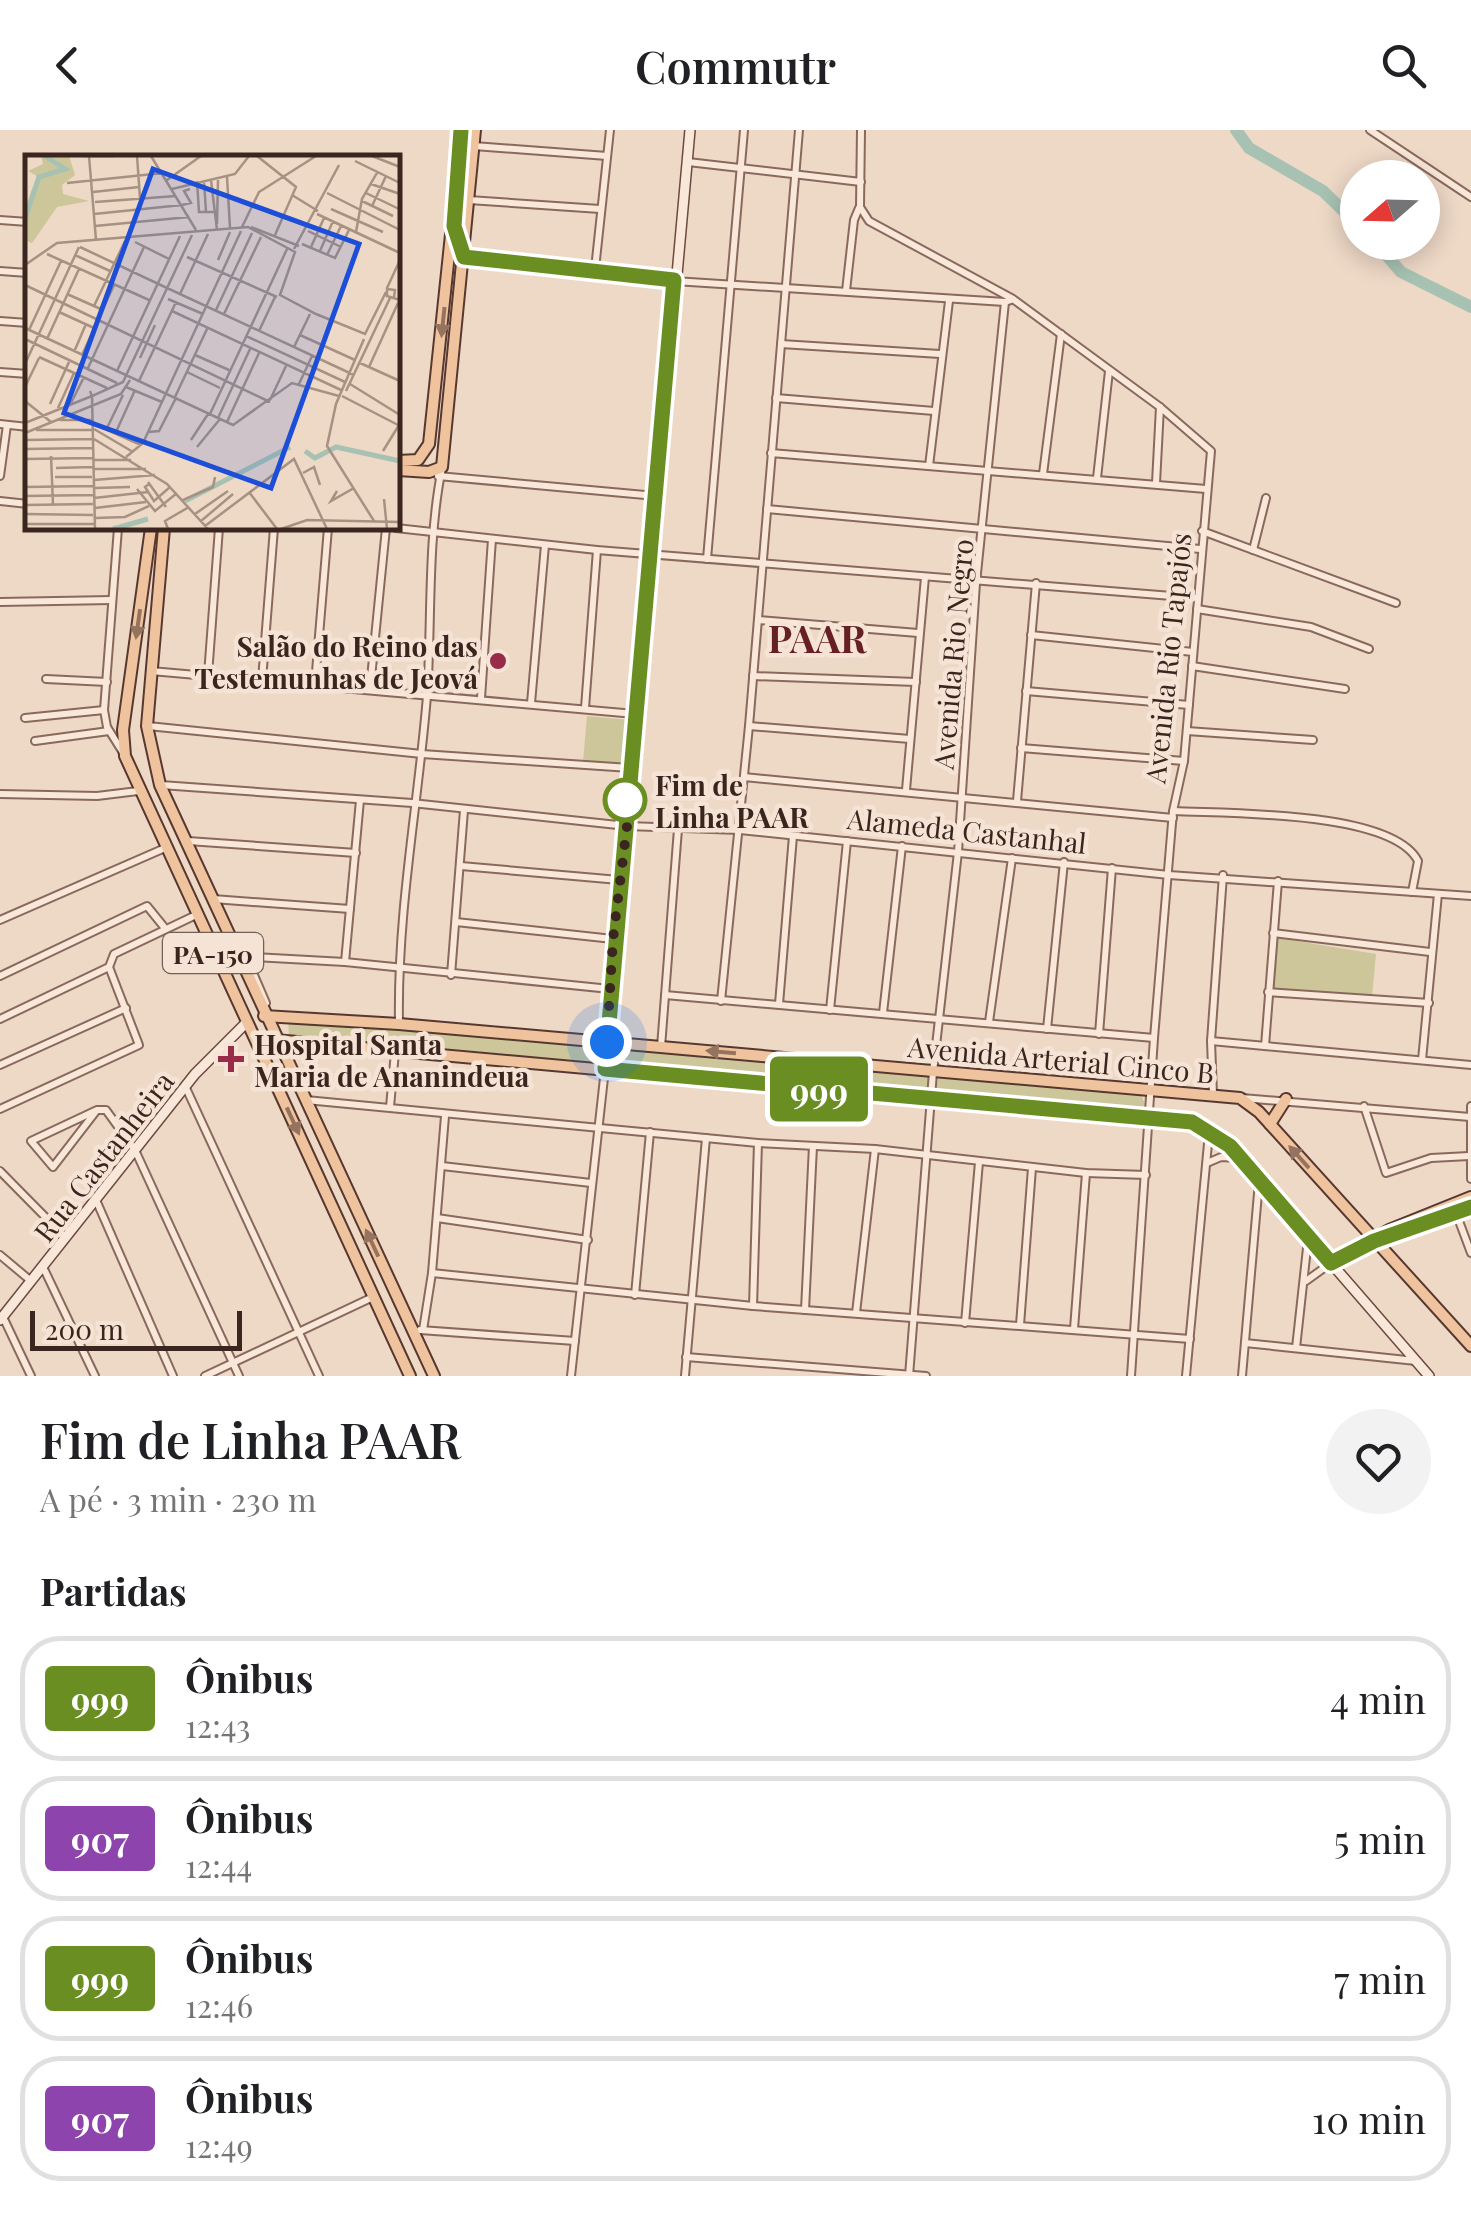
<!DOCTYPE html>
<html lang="pt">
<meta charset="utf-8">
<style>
:root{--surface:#fff;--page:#f2f2f2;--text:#202124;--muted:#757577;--line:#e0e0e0}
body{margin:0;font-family:"Playfair Display",serif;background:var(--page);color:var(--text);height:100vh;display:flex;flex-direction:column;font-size:38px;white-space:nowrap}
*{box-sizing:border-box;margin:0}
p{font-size:32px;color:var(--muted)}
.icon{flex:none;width:55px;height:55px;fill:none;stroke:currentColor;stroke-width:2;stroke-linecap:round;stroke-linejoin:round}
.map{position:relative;height:1246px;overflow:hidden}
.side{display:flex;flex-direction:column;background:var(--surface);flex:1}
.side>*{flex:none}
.badge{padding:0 20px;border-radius:8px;font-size:35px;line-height:65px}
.needle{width:65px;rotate:250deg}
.tools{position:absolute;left:1340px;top:30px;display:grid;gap:20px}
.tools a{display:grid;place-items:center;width:100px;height:100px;border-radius:50%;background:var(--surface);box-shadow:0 5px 25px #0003;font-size:50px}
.scale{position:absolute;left:30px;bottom:25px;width:212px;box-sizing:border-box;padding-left:10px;border:5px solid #3a261f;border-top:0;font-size:28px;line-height:35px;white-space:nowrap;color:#3a261f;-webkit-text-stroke:8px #f5e4d6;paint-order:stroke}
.you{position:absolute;width:50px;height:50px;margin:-25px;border:8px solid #fff;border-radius:50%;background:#1a73e8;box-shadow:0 0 0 15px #1a73e833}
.map>.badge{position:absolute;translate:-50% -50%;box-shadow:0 0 0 5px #fff}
h2{padding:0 40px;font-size:38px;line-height:90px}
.round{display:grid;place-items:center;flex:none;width:105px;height:105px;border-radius:52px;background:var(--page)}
.overview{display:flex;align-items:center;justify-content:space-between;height:170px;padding:0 40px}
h1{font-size:48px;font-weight:600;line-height:75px}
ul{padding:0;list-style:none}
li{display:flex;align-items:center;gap:30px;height:125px;margin:0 20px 15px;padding:0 20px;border:5px solid var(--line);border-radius:40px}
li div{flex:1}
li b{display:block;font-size:38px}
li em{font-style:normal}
li .badge{min-width:110px;font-weight:700;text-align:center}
header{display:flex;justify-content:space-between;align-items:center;height:130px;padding:0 40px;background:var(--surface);font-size:45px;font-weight:600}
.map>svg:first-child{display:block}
</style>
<header><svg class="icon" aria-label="back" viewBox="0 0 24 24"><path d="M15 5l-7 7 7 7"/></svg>Commutr<svg class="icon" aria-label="search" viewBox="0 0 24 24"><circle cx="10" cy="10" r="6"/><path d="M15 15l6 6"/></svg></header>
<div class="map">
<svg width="1471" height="1246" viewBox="0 0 1471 1246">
<rect width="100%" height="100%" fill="#eed8c6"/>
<!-- green -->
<g fill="#ccc69a">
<polygon points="587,586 630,590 626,636 583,632"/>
<polygon points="1278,808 1376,824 1372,866 1273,860"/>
<polygon points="288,888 1139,960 1145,974 1135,987 289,907"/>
</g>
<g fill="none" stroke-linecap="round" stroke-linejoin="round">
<!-- river -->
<g stroke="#a7c2b3" stroke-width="12">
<polyline points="1236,0 1249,18 1323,61 1358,95"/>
<polyline points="1375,112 1401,142 1471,177"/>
</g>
<defs>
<g id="street">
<polyline points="861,0 860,77 869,91 1013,169 1160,277 1211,321 1184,631 1173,681 1154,908 1131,1246"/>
<polyline points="1370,0 1471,67"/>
<polyline points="474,16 607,26"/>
<polyline points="688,32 861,52"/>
<polyline points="469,70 600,79"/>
<polyline points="0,90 28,92"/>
<polyline points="464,127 674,151 1005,172"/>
<polyline points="595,139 610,0"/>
<polyline points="0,141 28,143"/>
<polyline points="846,161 854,90 859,78"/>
<polyline points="0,191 28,193"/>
<polyline points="781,214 940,224"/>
<polyline points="0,242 28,244"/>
<polyline points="776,268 934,281"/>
<polyline points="0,294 28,297"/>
<polyline points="771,323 1206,359"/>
<polyline points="929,336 949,171"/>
<polyline points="1043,344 1061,204"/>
<polyline points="0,346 7,295"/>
<polyline points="438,346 656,366"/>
<polyline points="1097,348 1109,241"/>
<polyline points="1156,353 1160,277"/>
<polyline points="0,371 28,374"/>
<polyline points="767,379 1200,419"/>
<polyline points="118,398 104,580 107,597 122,621"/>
<polyline points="396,398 597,420 1197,468"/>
<polyline points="1202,401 1396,473"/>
<polyline points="1253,420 1266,368"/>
<polyline points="707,429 744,0"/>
<polyline points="0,472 112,470"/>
<polyline points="1197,479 1311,497 1369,519"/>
<polyline points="758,490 918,503"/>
<polyline points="1031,505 1193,522"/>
<polyline points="1192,536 1345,559"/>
<polyline points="151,541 635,584"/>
<polyline points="208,545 219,398"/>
<polyline points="753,546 916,552"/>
<polyline points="46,549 107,552"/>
<polyline points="262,550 274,398"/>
<polyline points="315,554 328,398"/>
<polyline points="370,558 386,398"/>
<polyline points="1026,561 1189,575"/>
<polyline points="481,568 492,409"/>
<polyline points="531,573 545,415"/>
<polyline points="585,578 597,420"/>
<polyline points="25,588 104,580"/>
<polyline points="148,596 422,624 630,638"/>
<polyline points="749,596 910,609"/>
<polyline points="1187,601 1313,610"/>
<polyline points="35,611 109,601"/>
<polyline points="1021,618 1184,631"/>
<polyline points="744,647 1173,688"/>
<polyline points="161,655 412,673 627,696 740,700 1169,745 1471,766"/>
<polyline points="906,660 925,447"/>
<polyline points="0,664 97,666 138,661"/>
<polyline points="1017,671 1036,453"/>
<path d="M1174,681C1226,684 1392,680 1418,731L1412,762"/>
<polyline points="188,711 356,723"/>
<polyline points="461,736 619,750"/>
<polyline points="213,769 350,779"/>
<polyline points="0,790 165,718"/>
<polyline points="456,792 613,809"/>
<polyline points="1273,803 1430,822"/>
<polyline points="238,826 345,832 610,859"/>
<polyline points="247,829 266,873"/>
<polyline points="345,832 360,670"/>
<polyline points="451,845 464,680"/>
<polyline points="0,846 147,776 164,797"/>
<polyline points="1268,862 1429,873"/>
<polyline points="665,865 1154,908"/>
<polyline points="721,871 749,596 799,0"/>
<polyline points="779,874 793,706"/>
<polyline points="830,880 847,711"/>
<polyline points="883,883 902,716"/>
<polyline points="0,889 109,837 114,824 196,785"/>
<polyline points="989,892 1012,728"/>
<path d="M399,893C397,782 418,676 427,566C432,491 427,412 442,338"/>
<polyline points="1047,899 1064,732"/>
<polyline points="1099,904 1112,738"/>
<polyline points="1211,911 1471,935"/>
<polyline points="1265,916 1278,751"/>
<polyline points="661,917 678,699"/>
<polyline points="1422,930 1438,764"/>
<polyline points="0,935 126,878"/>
<polyline points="186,958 319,1246"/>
<polyline points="1213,965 1211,911 1223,745"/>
<polyline points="1242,968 1470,987"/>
<polyline points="306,970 758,1013 875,1019 1086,1043 1146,1045"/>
<polyline points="1364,976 1386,1043 1431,1028 1469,1026"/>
<polyline points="1471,976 1471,1049"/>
<polyline points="390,977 395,922"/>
<polyline points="0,979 139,915 109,837"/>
<polyline points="97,980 31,1011 53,1037 97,980 106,980 135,1020 239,1246"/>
<polyline points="1207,1033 1221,1027 1238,1028"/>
<polyline points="442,1036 591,1053"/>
<polyline points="0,1041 65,1107"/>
<polyline points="96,1070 173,1246"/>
<polyline points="1456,1083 1471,1123"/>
<polyline points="437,1088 588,1110"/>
<polyline points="0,1125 31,1151"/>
<polyline points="44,1139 95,1246"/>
<polyline points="432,1143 753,1176 1190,1209"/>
<polyline points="1306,1151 1331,1133"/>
<polyline points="635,1165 650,1002"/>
<polyline points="753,1176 758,1013"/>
<polyline points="805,1180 813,1016"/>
<polyline points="856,1183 875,1019"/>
<polyline points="3,1187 31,1246"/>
<polyline points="965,1193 979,1032"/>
<polyline points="1020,1195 1032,1038"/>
<polyline points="1074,1199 1086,1043"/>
<polyline points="420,1200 575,1211"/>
<polyline points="423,1200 432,1143 445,986"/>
<polyline points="1245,1213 1416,1231"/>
<polyline points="1296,1218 1308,1109"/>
<polyline points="686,1227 926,1246"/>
<polyline points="205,1246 373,1167"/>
<polyline points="571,1246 605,939"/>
<polyline points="685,1246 706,1008"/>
<polyline points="909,1246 933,942 958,722 976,453 1005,172 1011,170"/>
<polyline points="1186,1246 1209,1003"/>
<polyline points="1242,1246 1259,1052"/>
</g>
<g id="secondary">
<polyline points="605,939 613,809 627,696 625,670 641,545 690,0"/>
<polyline points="1331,1133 1429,1246"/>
<polyline points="0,1190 195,944 246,893"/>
</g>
<g id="primary">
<polyline points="398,331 418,330 429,314 462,0"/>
<polyline points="398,340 429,342 442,337 475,0"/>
<polyline points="151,398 123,600 125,626 410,1246"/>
<polyline points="164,398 147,596 160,655 434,1246"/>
<polyline points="264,886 399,894 1240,968 1259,982 1471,1216"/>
<polyline points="275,910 1192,993 1230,1015 1331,1133 1389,1100 1471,1067"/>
<polyline points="1270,994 1286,969"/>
<polyline points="1375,1111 1471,1077"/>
</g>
</defs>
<!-- street casing -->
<use href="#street" stroke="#89695c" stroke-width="10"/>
<!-- secondary casing -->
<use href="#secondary" stroke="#6b4a3f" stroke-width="12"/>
<!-- primary casing -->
<use href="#primary" stroke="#573830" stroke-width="14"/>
<!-- street -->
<use href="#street" stroke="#f9e8d9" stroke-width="6"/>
<!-- secondary -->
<use href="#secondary" stroke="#f9e8d9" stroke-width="9"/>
<!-- primary -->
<use href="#primary" stroke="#f0c39f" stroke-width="10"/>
</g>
<!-- one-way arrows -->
<defs><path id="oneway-solid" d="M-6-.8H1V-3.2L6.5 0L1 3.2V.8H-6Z" transform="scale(2.5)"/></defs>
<g fill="#95745f">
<use href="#oneway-solid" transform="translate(443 192) rotate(96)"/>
<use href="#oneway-solid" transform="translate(138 494) rotate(98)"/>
<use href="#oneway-solid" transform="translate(721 922) rotate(-175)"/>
<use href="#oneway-solid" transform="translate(293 991) rotate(65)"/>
<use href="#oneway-solid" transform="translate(1299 1027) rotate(-132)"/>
<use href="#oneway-solid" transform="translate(372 1113) rotate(-115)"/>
</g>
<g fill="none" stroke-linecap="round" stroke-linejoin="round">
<defs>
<polyline id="line" points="461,0 454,96 464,127 674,150 605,939 1192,992 1230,1016 1331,1133 1374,1111 1471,1077"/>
</defs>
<!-- line casing -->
<use href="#line" stroke="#fff" stroke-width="22"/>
<!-- line -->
<use href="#line" stroke="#6b8e23" stroke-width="15"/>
<!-- walk -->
<polyline stroke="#3a261f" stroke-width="10" stroke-dasharray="0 18" points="607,912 613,809 627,696 625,670"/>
</g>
<!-- markers -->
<g fill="#982c48" stroke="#f5e4d6" stroke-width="4">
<circle cx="498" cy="531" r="10"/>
<path d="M226 914h10v10h10v10h-10v10h-10v-10h-10v-10h10z"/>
</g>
<circle fill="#fff" stroke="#6b8e23" stroke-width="5" cx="625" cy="670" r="20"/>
<g text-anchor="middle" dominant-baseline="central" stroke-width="9" stroke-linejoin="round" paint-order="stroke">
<!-- shield labels -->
<rect fill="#f5e4d6" stroke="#725f56" stroke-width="2.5" x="163" y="803" width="100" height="40" rx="8"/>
<g font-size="25" font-weight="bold" fill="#3a261f">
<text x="213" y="823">PA-150</text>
</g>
<!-- poi labels -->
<g font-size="28" font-weight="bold" fill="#3a261f" stroke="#f5e4d6" text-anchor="end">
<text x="478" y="515">Salão do Reino das<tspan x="478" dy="32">Testemunhas de Jeová</tspan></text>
<text x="254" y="913" text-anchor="start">Hospital Santa<tspan x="254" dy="32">Maria de Ananindeua</tspan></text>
</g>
<!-- street labels -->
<g font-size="28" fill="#3a261f" stroke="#f5e4d6">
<text transform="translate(952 524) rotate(-85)">Avenida Rio Negro</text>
<text transform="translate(1167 528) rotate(-84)">Avenida Rio Tapajós</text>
<text transform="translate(967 700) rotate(6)">Alameda Castanhal</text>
<text transform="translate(1061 929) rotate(5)">Avenida Arterial Cinco B</text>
<text transform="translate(103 1026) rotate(-52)">Rua Castanheira</text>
</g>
<!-- stop labels -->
<g font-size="28" font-weight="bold" fill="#3a261f" stroke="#f5e4d6" text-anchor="start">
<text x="655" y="654">Fim de<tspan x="655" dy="32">Linha PAAR</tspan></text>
</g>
<!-- district labels -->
<g font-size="38" font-weight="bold" fill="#661f22" stroke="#f5e4d6">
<text x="817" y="507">PAAR</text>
</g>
</g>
<!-- overview -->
<g transform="translate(25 25)">
<rect width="375" height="375" fill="#eed8c6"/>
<path d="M16,1H44L50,20L37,30L38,39L64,46L32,52L7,88L0,85V53L12,21L3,16L18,9Z" fill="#ccc69a"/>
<path fill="none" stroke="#a7c2b3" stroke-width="5" d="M0,64L14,22L40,14L20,1M280,296L290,303L311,292L375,306M160,346L265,292M88,374L123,364"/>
<path fill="none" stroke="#a69183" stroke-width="2.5" d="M57,1H89M64,1L71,85M112,1L115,43M126,1L171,75M232,1L271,32L250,80M347,1L375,12M330,6L375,28M202,22L205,73M142,25L176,1M186,25L192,75M172,26L174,57H189M179,26L181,57M42,28L138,18M346,29L375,39M147,34L210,19L224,1M68,37L114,32M302,38L375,75M341,38L374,54M267,40L293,56M337,46L368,61M70,47L151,41M347,51L361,21M306,54L358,77M69,59L157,50L166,48L159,36L165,34M292,59L375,98M192,69L193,25M70,71L164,62M217,72L234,37L291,1M226,72L274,91M283,76L316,92M331,77L337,44L353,16M110,87L144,104M277,89L310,103L324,75M55,92L142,133M286,92L299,63M269,94L314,10M295,96L308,66M22,99L124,145M50,100L85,116M302,100L316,71M162,102L252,142M193,105L205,77M0,110L32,88L223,72L270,97L255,140L291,159L340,179L361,137M0,130L245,247M142,133L329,220M362,133L375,105M42,139L78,155M155,139L183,79M369,142L370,135L362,134V141L375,145M143,144L178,159M69,151L100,86M191,155L227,78M147,156L316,235M34,157L69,173M199,159L236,82M0,173L208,270L267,228L314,241M4,175L36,106M234,176L250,142M275,180L330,205M221,181L320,227M0,184L92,228M22,184L54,114M339,184L311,249L302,291L349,366M269,192L285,159M49,197L61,169M57,200L89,130M170,200L204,215M14,202L82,233M115,203L130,170M335,208L375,226M0,209L54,92M344,212L373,148M63,213L119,92M92,216L155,81M162,217L195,233M114,226L151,147M274,229L287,201M325,229L375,260M0,232L14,203M101,232L137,247M321,236L365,143M317,241L375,271M150,242L182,174M245,245L261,211M0,246L26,267M25,249L44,207M45,250L59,222M33,253L49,218M185,259L262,94M193,263L225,194M35,265H67M202,267L234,198M0,268L67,241L65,236M69,269L116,290M82,273L98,240M69,274L108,297M11,275H67M91,277L110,235M123,277L134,276L151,243M0,278L96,239L105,225M69,284L142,329L183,374M0,285L67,284M166,285L183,259M172,292L195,264M0,294L67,293M358,296L374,270M26,301L28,350M101,302L118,288L216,76M0,304L68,303M69,305H106M31,313L68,312M69,314H121M278,318L289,312L295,330M30,322H67M69,325L130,320M123,327L141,352M124,329L120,332L129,346L145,332M0,332L68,331M70,333L105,332M112,334L130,356L152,338M312,336L306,346L329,333M224,337L252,374M0,341L68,340M69,343L123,337M359,344L362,374M158,345L188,332L190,322M0,350L68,349M70,353L121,347M0,359L68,360M170,359L203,336M70,363L100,362L124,351M176,366L208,339M0,369H70M180,371L269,304L302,374M70,374L67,241L98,227L167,80M143,374L140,366L164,352M256,374L282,365L375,367"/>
<path fill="#1d4ed8" fill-opacity="0.15" stroke="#1d4ed8" stroke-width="5" d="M128,14L334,89L246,333L39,258Z"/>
<rect width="375" height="375" fill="none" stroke="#3a261f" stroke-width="5"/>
</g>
</svg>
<div class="tools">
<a><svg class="needle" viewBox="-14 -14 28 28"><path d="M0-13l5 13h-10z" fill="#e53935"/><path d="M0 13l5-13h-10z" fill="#757577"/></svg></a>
</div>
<div class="scale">200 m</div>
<div class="you" style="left:607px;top:912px"></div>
<b class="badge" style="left:819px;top:959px;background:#6b8e23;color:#fff">999</b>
</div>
<section class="side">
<div class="overview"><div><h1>Fim de Linha PAAR</h1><p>A pé · 3 min · 230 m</p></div><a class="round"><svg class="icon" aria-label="heart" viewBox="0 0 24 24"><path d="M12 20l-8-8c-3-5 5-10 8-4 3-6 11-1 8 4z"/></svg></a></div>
<h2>Partidas</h2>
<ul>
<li><span class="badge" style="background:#6b8e23;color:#fff">999</span><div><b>Ônibus</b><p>12:43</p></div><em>4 min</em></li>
<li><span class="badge" style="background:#8e44ad;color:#fff">907</span><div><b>Ônibus</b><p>12:44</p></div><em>5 min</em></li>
<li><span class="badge" style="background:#6b8e23;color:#fff">999</span><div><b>Ônibus</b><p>12:46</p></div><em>7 min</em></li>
<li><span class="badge" style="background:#8e44ad;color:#fff">907</span><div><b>Ônibus</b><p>12:49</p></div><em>10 min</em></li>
</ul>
</section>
